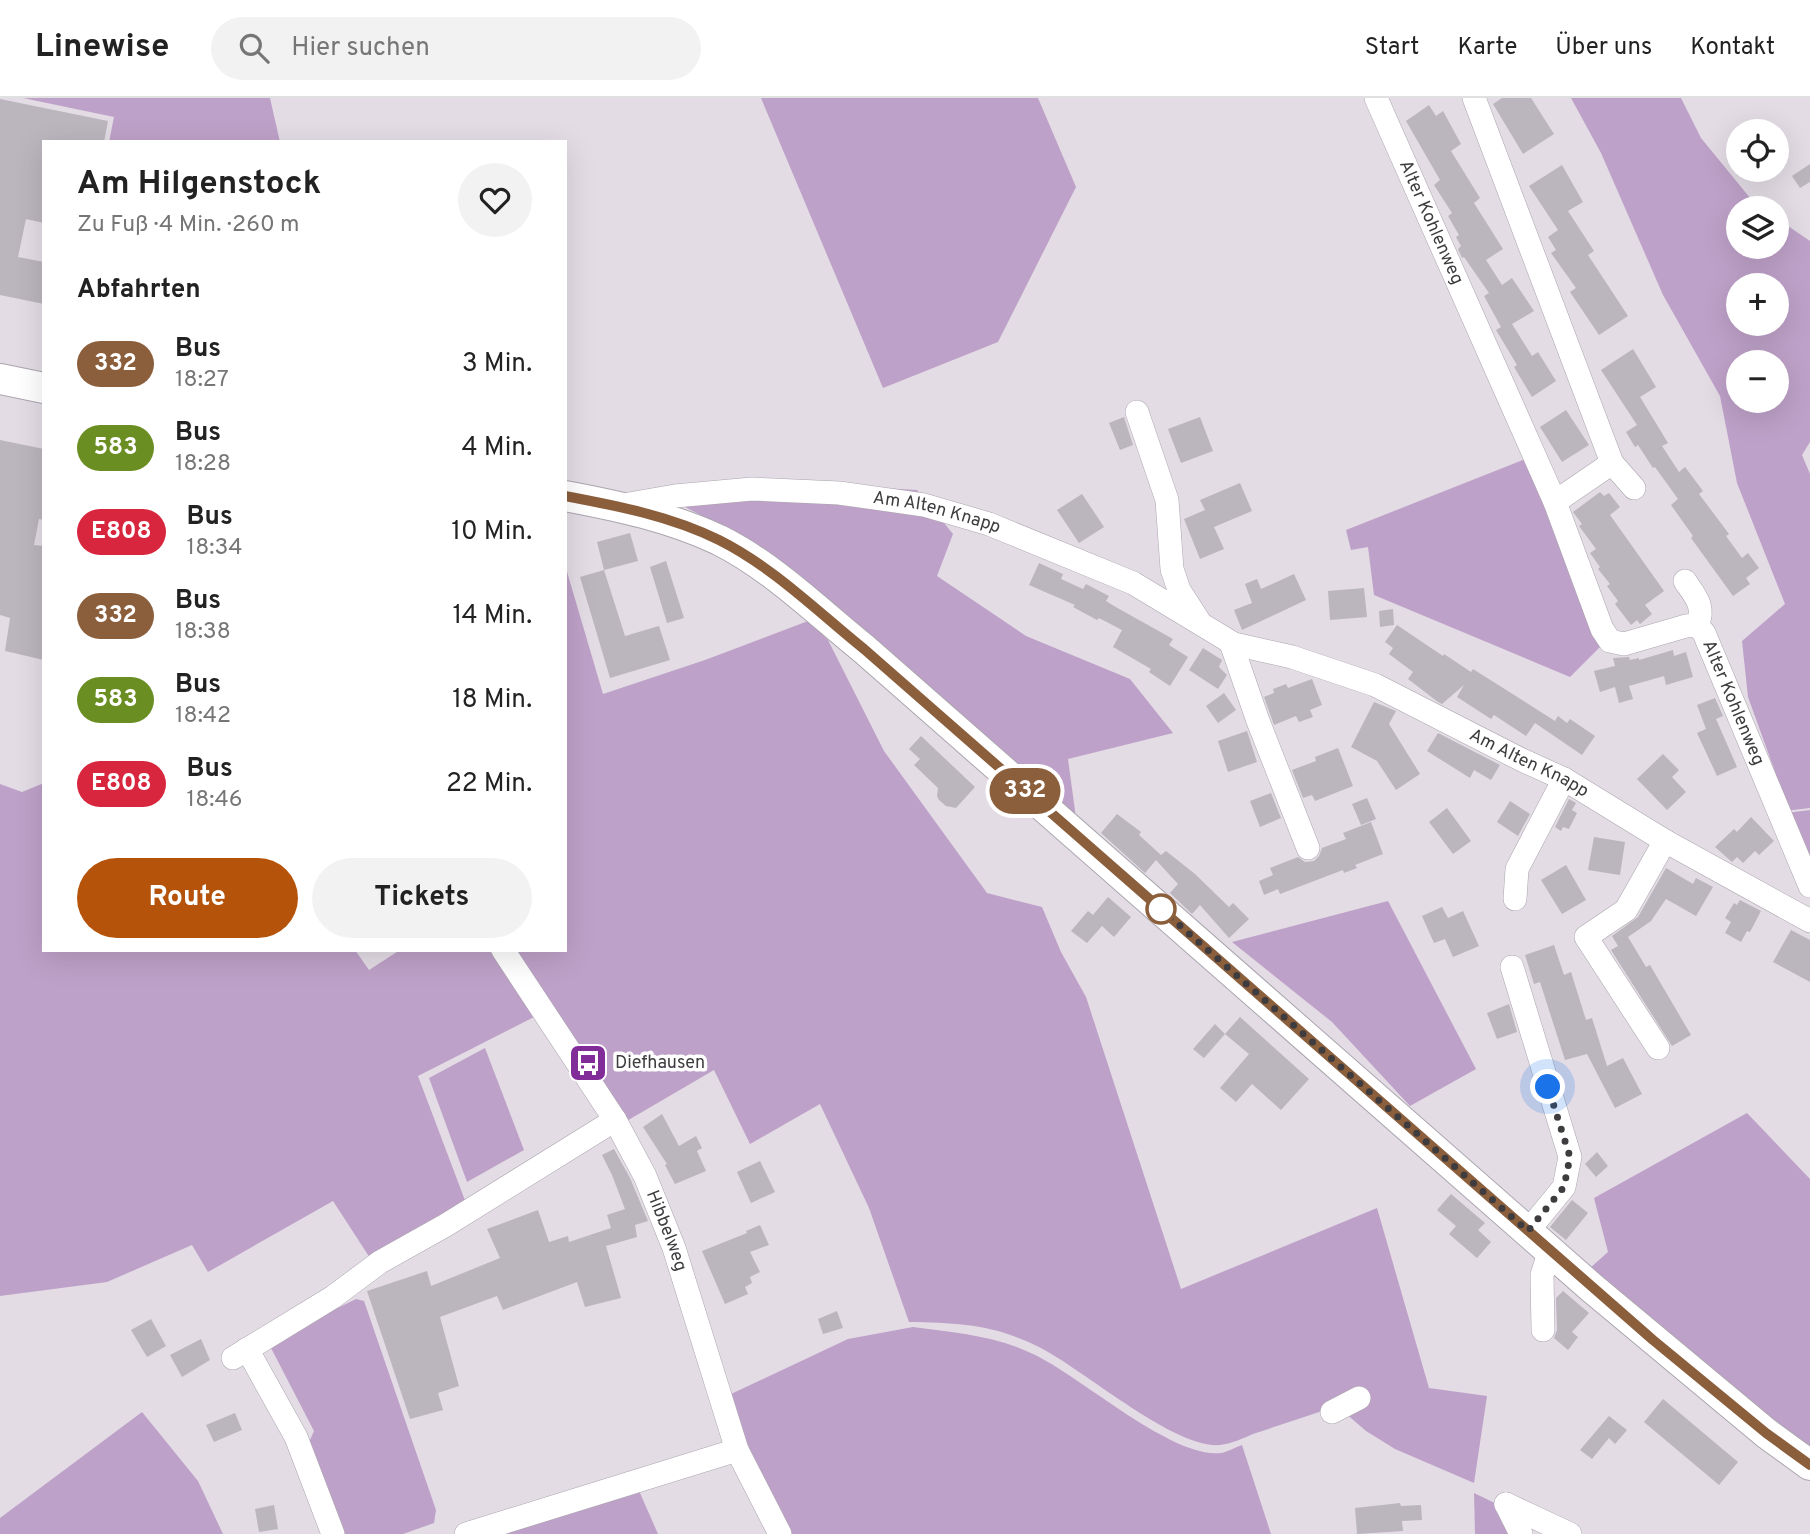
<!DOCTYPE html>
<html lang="de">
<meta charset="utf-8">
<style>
:root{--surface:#fff;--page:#f2f2f2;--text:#222;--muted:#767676;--line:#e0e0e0;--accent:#b45309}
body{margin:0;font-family:Overpass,sans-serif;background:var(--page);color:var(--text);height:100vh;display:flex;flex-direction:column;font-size:26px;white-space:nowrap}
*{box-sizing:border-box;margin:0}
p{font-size:23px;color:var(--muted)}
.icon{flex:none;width:38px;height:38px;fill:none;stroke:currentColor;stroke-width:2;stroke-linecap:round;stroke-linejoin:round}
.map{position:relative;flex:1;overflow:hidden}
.details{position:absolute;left:42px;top:42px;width:525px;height:812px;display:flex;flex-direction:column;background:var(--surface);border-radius:0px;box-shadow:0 7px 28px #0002}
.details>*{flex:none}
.badge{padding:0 14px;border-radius:23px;font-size:24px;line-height:46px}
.buttons{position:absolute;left:1726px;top:21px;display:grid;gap:14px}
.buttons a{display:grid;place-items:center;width:63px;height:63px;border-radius:50%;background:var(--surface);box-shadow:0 7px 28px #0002;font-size:35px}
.you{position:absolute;width:35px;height:35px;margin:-18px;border:5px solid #fff;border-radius:50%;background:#1a73e8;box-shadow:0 0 0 10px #1a73e833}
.map>.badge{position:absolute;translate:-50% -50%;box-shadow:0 0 0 4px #fff}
h2{padding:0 35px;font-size:26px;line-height:63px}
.round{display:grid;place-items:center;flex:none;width:74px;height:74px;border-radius:37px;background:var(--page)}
.summary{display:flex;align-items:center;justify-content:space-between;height:119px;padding:0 35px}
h1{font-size:33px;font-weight:700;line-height:52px}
.action{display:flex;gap:14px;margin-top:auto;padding:14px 35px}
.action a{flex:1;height:80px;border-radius:42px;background:var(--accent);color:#fff;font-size:28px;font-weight:700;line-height:80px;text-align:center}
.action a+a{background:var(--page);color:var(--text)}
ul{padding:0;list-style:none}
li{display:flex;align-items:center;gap:21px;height:84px;padding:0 35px}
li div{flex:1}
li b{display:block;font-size:26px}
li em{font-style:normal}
li .badge{min-width:77px;font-weight:700;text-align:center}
header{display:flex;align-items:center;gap:42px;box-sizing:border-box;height:98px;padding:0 35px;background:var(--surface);border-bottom:2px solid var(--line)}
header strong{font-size:33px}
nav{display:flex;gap:38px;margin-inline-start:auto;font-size:24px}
.search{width:490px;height:63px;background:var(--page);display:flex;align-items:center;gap:18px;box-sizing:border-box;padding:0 24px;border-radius:38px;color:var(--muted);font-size:26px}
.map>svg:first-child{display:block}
</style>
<header>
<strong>Linewise</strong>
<div class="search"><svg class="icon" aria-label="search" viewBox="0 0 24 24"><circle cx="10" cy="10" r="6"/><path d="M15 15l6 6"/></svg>Hier suchen</div>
<nav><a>Start</a><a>Karte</a><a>Über uns</a><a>Kontakt</a></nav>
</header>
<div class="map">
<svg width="1810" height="1436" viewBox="0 0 1810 1436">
<rect width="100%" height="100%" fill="#e3dce5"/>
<!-- green -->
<g fill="#bea1c8" fill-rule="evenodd">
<polygon points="23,0 270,0 280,44 109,44 114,19"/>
<polygon points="761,0 1038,0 1076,89 998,244 883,290"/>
<path d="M1571,0H1681L1701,40L1755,106L1762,110H1738V149H1776V120L1810,143V344L1802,357L1810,376V710L1785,713L1782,693L1748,599L1742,543L1785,506L1737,385L1720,298L1663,197L1601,55ZM1738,187H1776V226H1738ZM1738,264H1776V303H1738Z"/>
<polygon points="1533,358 1605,544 1570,579 1374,497 1368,449 1351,452 1346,432"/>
<polygon points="830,387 917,392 953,436 937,478 1026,538 1130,581 1173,635 1068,661 1076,720 792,471 722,428 679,406"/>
<path d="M565,467L603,596L705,562L808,523L828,542L884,653L987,795L1042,809L1061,854L1086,899L1181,1191L1377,1110L1429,1290L1487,1298L1474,1385L1395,1351L1366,1333L1337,1308C1310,1317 1283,1326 1256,1335C1245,1339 1232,1346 1220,1347C1174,1351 1083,1271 1039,1249C993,1226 959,1225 909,1224L869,1110L820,1006L750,1046L714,972L625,1024L513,852H565Z"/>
<polygon points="44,685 44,852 355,852 369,872 400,852 489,852 534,919 418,978 466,1105 370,1160 333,1103 208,1174 192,1147 107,1184 0,1198 0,686 22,694"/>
<polygon points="1810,712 1810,773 1786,715"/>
<polygon points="1388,803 1476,971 1410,1008 1332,924 1232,844"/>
<polygon points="485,950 524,1052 467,1084 429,980"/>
<polygon points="1747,1015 1810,1081 1810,1351 1786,1335 1590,1170 1608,1154 1594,1100"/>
<polygon points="356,1201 364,1203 436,1412 434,1425 403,1436 342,1436 306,1351 314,1333 271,1250 297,1230"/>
<path d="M913,1229C955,1235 994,1237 1033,1256C1079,1277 1172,1361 1221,1355C1228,1354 1235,1349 1242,1347L1271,1436H788L756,1369L728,1303L731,1296L848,1241Z"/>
<polygon points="142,1314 198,1383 223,1436 0,1436 0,1420"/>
<polygon points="633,1379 658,1436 455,1436"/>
<polygon points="1474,1395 1503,1409 1517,1436 1475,1436"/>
</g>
<!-- building -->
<g fill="#bbb5bd">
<polygon points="1502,0 1531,0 1554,36 1523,56 1493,6"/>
<polygon points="0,1 108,23 104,44 44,44 44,125 26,121 18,159 44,164 44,206 0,197"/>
<polygon points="1429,7 1436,18 1443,13 1461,46 1451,53 1480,100 1474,105 1503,151 1486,162 1502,187 1512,180 1534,213 1512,226 1532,258 1538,254 1556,283 1532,299 1514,269 1517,267 1496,232 1501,229 1484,198 1489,195 1464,159 1462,160 1458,151 1461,148 1456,139 1459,137 1448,118 1452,115 1434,87 1440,82 1406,23"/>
<polygon points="1810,66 1810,84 1800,90 1792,78"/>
<polygon points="1562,67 1583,104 1568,113 1594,153 1588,157 1628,218 1599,237 1570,194 1576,190 1551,155 1556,152 1548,139 1558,132 1529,88"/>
<polygon points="1633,251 1656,289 1640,299 1668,345 1662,348 1679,374 1685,369 1703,393 1699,396 1729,436 1726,438 1742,460 1748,455 1759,470 1746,480 1750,486 1733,498 1691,440 1693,438 1671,407 1678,401 1655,369 1653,370 1638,347 1635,349 1626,334 1637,327 1601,272"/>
<polygon points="1566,312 1589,347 1562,364 1540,329"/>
<polygon points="1124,319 1133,347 1120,352 1109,325"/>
<polygon points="1200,319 1213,353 1181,365 1168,331"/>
<polygon points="0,342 44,351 44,422 39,421 34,447 44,448 44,562 5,553 10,520 0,517"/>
<polygon points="1240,385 1252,413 1214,429 1224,451 1200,461 1184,421 1205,412 1200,402"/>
<polygon points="1600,394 1604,398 1609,395 1620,409 1610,417 1664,493 1645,507 1652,516 1640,526 1637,522 1631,527 1615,506 1618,503 1607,488 1610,486 1598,471 1600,469 1590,455 1596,451 1579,428 1582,426 1573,414"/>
<polygon points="1082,396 1104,429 1079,445 1057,412"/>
<polygon points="630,435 638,463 604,472 597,444"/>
<polygon points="666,463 684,520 667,525 650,469"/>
<polygon points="1039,465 1063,476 1061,481 1083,491 1086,486 1109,498 1106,503 1114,508 1173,541 1169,547 1188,559 1170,588 1149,574 1151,571 1113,549 1122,532 1099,520 1097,522 1073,509 1075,507 1029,487"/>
<polygon points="604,472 625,538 659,528 670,562 610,580 580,479"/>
<polygon points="1294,476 1306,502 1242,532 1234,512 1252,505 1245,486 1257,481 1261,491"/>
<polygon points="1364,490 1367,519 1330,522 1328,493"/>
<polygon points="1393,511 1394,527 1380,529 1379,513"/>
<polygon points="1397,527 1443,558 1444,556 1471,574 1473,571 1555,623 1558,618 1567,625 1570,621 1595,638 1582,657 1535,625 1526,638 1494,617 1491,621 1457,599 1464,587 1442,606 1438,604 1408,581 1413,574 1389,556 1393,550 1385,544"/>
<polygon points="1203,550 1222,562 1219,569 1227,577 1218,591 1189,572"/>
<polygon points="1673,552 1674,558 1686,554 1693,579 1666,587 1664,578 1629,588 1633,601 1619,605 1615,589 1600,594 1594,573 1615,568 1613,560 1629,559 1630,562 1639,560 1639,562"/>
<polygon points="1312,581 1322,607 1310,612 1313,619 1299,624 1296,618 1274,627 1264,599 1274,595 1273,591 1286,586 1288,590"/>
<polygon points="1224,595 1236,612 1218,625 1206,608"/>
<polygon points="1715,600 1723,618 1716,621 1737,669 1717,678 1697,635 1706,631 1697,607"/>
<polygon points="1374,604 1396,613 1389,626 1420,676 1396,692 1377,663 1351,649"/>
<polygon points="1247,633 1257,664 1228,674 1218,643"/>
<polygon points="1438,635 1500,667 1491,682 1474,672 1470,680 1427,653"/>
<polygon points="921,638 975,689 956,710 946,708 939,702 937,698 938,690 914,667 920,661 909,651"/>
<polygon points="1338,650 1353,688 1315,703 1312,697 1303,700 1292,672 1316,663 1315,659"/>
<polygon points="1663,656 1679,672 1672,679 1686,694 1667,712 1637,681"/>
<polygon points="1271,695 1281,720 1260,729 1250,703"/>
<polygon points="1367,700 1376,721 1361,727 1352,706"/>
<polygon points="1569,701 1576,705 1572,712 1577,715 1569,731 1563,729 1561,733 1555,729"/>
<polygon points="1510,703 1530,716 1518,738 1497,724"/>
<polygon points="1447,710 1471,743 1453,756 1429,724"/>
<polygon points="1117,716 1141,734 1139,737 1161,757 1166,753 1195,776 1229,809 1233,805 1249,821 1229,840 1200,807 1192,816 1170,795 1178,786 1156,762 1145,775 1101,735"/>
<polygon points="1751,719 1774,743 1759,757 1755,753 1743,765 1737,759 1732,764 1715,749 1734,731 1737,734"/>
<polygon points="1371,724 1383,756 1355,767 1357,770 1344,775 1343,772 1280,796 1278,791 1264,797 1259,783 1273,777 1270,770 1298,759 1305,764 1314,763 1319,758 1322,750 1346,741 1343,735"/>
<polygon points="1594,739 1625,744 1620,777 1588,772"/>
<polygon points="1566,767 1586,802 1562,816 1541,782"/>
<polygon points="1666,770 1693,786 1696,780 1713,789 1696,818 1666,801 1651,823 1628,839 1646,869 1650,867 1691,937 1672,948 1611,852 1618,848 1612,838 1638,819"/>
<polygon points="1108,799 1131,819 1114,839 1102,828 1087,845 1071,833 1088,813 1093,817"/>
<polygon points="1740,802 1761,813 1750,834 1747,833 1741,844 1725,835 1731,824 1725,820 1734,805 1737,807"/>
<polygon points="1442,809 1448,820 1463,813 1479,848 1453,859 1445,841 1434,845 1422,818"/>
<polygon points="1791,832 1810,842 1810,884 1773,864"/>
<polygon points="1554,847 1564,877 1571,874 1586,922 1592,920 1607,968 1623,960 1642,996 1615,1010 1587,956 1565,962 1540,884 1534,886 1525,857"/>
<polygon points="1509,906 1517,934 1497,941 1487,915"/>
<polygon points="1240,919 1309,981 1281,1012 1252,986 1236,1004 1220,990 1249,956 1225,936"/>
<polygon points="1215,926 1225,936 1204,960 1193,951"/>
<polygon points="662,1016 679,1048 696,1038 702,1050 697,1053 706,1073 675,1086 665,1067 667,1066 643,1029"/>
<polygon points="614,1051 630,1080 648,1123 635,1127 637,1139 606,1148 621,1200 585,1209 577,1184 503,1212 497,1198 440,1219 459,1288 438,1295 443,1312 410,1321 367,1193 427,1173 431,1188 500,1160 487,1131 538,1112 549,1144 568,1138 569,1144 611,1130 607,1117 625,1111 612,1077 602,1057"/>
<polygon points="1597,1054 1608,1068 1596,1079 1585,1066"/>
<polygon points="760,1063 775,1094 751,1105 737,1074"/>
<polygon points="1451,1096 1485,1125 1478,1132 1491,1144 1477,1160 1449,1136 1456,1128 1437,1112"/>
<polygon points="1572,1102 1588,1115 1566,1142 1550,1129"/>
<polygon points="760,1127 769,1147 750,1154 760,1174 750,1179 752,1185 745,1189 748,1196 725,1206 702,1153 747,1135 746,1133"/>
<polygon points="1563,1193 1589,1215 1572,1234 1578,1239 1568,1252 1554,1240 1557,1232 1556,1200"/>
<polygon points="837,1213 843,1230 823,1236 818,1221"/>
<polygon points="151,1221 166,1248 147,1259 131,1232"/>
<polygon points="201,1241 210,1262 182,1279 170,1257"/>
<polygon points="1663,1301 1738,1364 1719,1387 1644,1324"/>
<polygon points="235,1315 242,1332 214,1344 206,1327"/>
<polygon points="1609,1318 1627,1332 1615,1346 1609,1340 1592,1361 1580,1352"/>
<polygon points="1400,1405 1401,1408 1421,1407 1422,1422 1402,1423 1403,1433 1357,1436 1355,1410"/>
<polygon points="274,1407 278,1431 259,1434 255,1411"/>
</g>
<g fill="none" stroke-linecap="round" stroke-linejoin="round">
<defs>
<g id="minor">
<path id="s1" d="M1376,0L1555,404L1602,531L1610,543L1624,546L1686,528L1697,527L1704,535L1810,788"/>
<polyline points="1474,0 1612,365 1634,390"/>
<polyline points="1137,314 1167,402 1172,471 1179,492 1199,523"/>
<polyline points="1555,404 1612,365"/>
<path id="s2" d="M623,407L675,398L752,391L839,395L924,407L989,426L1133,485L1234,546L1292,559L1375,587L1522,662L1564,681L1665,743L1810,823"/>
<path d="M1685,483C1695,498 1706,509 1697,527"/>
<polyline points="1231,545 1258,623 1308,750"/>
<polyline points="1515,801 1517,771 1564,681"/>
<path id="s3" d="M503,852L615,1022L645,1078L674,1150L737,1352L780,1436"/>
<polyline points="1512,869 1570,1059 1564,1089 1528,1133"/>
<polyline points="1658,950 1586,839 1626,812 1665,743"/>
<polyline points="1543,1232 1542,1177 1550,1152"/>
<polyline points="247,1251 296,1339 333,1436"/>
<polyline points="233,1260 333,1199 380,1164 446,1127 615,1022"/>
<polyline points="1332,1314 1359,1300"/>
<polyline points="1506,1406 1570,1436"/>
<polyline points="1506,1406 1521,1436"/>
<polyline points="466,1436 737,1352"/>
</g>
<g id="major">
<polyline points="0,281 44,290"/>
<path d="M565,398C618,408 670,419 719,442C773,469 818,514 864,551L1592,1190L1766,1335L1810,1367"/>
</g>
</defs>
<!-- minor casing -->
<use href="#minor" stroke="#aba5ae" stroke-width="24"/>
<!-- major casing -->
<use href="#major" stroke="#aba5ae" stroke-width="32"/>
<!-- minor -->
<use href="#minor" stroke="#fff" stroke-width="23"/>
<!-- major -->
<use href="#major" stroke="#fff" stroke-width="30"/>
</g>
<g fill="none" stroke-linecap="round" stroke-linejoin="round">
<defs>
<path id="line" d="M565,398C618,408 670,418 719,442C773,469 818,514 864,551L1653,1242L1766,1335L1810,1367"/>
</defs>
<!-- line casing -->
<use href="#line" stroke="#fff" stroke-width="16"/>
<!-- line -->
<use href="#line" stroke="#8b5e3c" stroke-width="10"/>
<!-- walk -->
<polyline stroke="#3e3c3f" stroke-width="7" stroke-dasharray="0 12.6" points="1161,811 1528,1133 1564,1089 1570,1059 1548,989"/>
</g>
<!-- icons -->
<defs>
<symbol id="bus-square" viewBox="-11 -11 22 22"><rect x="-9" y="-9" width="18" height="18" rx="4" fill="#822c9a" stroke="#fff"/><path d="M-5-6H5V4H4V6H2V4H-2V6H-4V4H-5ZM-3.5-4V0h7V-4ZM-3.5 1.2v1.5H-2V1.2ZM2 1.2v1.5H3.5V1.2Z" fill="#fff"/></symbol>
</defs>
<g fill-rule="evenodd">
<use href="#bus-square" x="566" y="943" width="44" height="44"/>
</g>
<!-- markers -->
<circle fill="#fff" stroke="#8b5e3c" stroke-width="3.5" cx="1161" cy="811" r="14"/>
<g text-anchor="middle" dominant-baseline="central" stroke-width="7" stroke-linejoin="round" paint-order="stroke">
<!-- street labels -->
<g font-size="18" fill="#3e3c3f" stroke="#fff">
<text stroke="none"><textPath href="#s1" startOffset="136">Alter Kohlenweg</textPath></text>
<text stroke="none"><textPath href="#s2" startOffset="317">Am Alten Knapp</textPath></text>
<text stroke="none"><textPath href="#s1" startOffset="768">Alter Kohlenweg</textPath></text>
<text stroke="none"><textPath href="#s2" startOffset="964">Am Alten Knapp</textPath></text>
<text stroke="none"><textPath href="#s3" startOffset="326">Hibbelweg</textPath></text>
</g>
<!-- poi labels -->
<g font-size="18" fill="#3e3c3f" stroke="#fff" text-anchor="start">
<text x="615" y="965">Diefhausen</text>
</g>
</g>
</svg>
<div class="buttons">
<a><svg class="icon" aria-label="locate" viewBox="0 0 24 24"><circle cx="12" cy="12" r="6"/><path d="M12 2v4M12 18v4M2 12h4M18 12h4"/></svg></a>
<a><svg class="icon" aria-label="layers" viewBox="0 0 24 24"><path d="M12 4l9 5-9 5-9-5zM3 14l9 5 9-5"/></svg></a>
<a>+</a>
<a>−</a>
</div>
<div class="you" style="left:1548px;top:989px"></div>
<b class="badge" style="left:1025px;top:693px;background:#8b5e3c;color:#fff">332</b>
<section class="details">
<div class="summary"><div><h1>Am Hilgenstock</h1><p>Zu Fuß · 4 Min. · 260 m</p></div><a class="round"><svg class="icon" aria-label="heart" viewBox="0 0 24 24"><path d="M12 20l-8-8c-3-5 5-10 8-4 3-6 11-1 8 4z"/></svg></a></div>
<h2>Abfahrten</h2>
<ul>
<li><span class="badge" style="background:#8b5e3c;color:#fff">332</span><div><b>Bus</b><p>18:27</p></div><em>3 Min.</em></li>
<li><span class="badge" style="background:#6b8e23;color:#fff">583</span><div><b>Bus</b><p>18:28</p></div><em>4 Min.</em></li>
<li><span class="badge" style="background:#d7263d;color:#fff">E808</span><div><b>Bus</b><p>18:34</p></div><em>10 Min.</em></li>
<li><span class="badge" style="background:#8b5e3c;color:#fff">332</span><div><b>Bus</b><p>18:38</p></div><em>14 Min.</em></li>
<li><span class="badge" style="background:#6b8e23;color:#fff">583</span><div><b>Bus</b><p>18:42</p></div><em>18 Min.</em></li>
<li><span class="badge" style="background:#d7263d;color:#fff">E808</span><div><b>Bus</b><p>18:46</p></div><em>22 Min.</em></li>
</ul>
<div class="action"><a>Route</a><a>Tickets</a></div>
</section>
</div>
